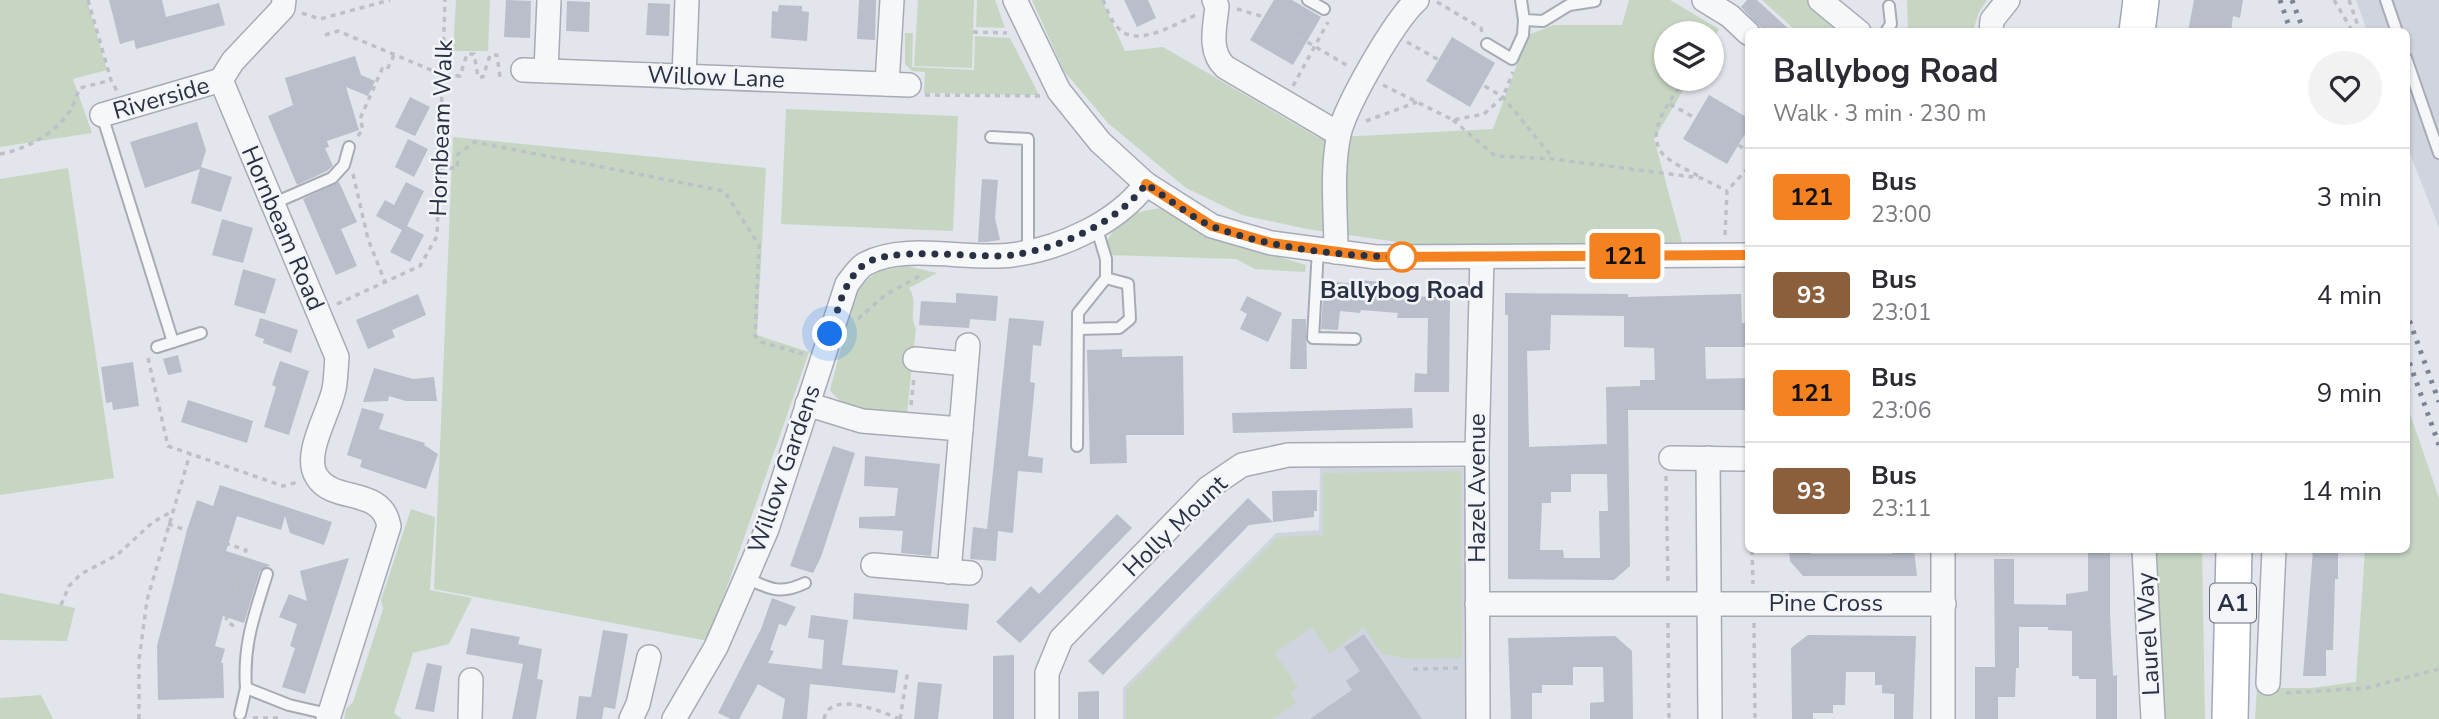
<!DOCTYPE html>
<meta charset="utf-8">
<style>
:root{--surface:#fff;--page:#f2f2f3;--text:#2b2b33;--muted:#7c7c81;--line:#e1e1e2}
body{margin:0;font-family:"Nunito Sans",sans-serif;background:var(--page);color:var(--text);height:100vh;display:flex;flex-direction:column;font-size:26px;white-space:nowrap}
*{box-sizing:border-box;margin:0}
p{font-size:23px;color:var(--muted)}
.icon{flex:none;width:38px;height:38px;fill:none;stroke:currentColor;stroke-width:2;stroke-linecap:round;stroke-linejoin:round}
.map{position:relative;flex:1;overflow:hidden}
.side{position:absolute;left:1745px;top:28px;width:665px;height:525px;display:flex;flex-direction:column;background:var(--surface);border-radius:10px;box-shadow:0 2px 5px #0004}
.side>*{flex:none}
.badge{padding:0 14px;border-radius:5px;font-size:24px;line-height:46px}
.buttons{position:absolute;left:1654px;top:21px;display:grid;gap:14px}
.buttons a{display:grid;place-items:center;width:70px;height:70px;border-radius:50%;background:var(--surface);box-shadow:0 2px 5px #0004;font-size:35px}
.you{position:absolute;width:35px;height:35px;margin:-18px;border:5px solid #fff;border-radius:50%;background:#1a73e8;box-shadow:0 0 0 10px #1a73e833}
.map>.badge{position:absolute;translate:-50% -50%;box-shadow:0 0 0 4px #fff}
.round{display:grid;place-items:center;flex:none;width:74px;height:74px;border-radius:37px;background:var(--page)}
.summary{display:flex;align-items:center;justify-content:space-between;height:119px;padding:0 28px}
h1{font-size:33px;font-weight:700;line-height:52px}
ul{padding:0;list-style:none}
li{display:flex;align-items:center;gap:21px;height:98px;padding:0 28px;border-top:2px solid var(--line)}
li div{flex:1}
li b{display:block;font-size:26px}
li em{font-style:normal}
li .badge{min-width:77px;font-weight:700;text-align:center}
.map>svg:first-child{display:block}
</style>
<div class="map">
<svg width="2439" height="719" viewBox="0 0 2439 719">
<rect width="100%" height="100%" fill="#e2e5eb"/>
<!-- built -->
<g fill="#d0d4de">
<polygon points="2356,0 2439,0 2439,228 2406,143 2406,32 2367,31"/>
<polygon points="1320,468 1465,468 1465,719 1123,719 1123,688 1276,533 1319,530"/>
</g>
<!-- green -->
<g fill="#c6d6c3">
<polygon points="0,0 87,0 107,70 73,79 92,133 0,147"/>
<polygon points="456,0 490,0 488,51 453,51"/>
<polygon points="918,0 974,0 972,68 914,66"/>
<polygon points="977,0 995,0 1005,28 976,27"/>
<polygon points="1032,0 1102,0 1125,51 1163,47 1319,138 1493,129 1528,35 1554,25 1622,25 1629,0 1670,0 1719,29 1712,41 1712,33 1666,33 1666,79 1690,79 1654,139 1682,242 1474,253 1307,229 1242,215 1186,188 1108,123 1064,71"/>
<polygon points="1762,0 1810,0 1848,31 1796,31"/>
<polygon points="1907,0 1987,0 1979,12 1973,31 1908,32"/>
<polygon points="905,33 913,33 912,67 974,70 975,36 1010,38 1039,95 924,93 925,72 912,71 905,64"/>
<polygon points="786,109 958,116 953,231 781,224"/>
<polygon points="453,137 766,168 757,335 809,352 708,641 434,589"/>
<polygon points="68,168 114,478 0,495 0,179"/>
<path d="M1169,207L1249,248L1306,265L1305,272L1255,269L1236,259L1110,255L1107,241C1123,213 1138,211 1169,207Z"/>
<path d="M907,266L937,273L909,288C919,303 908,315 916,328L907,413C883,411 844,413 830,390L851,310L859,286L877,272Z"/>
<polygon points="2406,402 2439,498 2439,719 2255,719 2257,688 2312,688 2356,682 2365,550 2406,550"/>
<polygon points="1461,471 1462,658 1412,659 1382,654 1364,627 1330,654 1312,627 1275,653 1298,687 1290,693 1296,703 1273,719 1126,719 1126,690 1277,537 1323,535 1323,473"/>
<polygon points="411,509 435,517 430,590 472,598 449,644 413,653 394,713 402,719 344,719 346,709 353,702 383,609 381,600"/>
<polygon points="2148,550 2202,550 2205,719 2157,719"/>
<polygon points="0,593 75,608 67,641 0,640"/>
<polygon points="41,695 53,719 0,719 0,698"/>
</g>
<!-- building -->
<g fill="#b9beca" fill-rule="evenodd">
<polygon points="109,0 162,0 166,17 219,3 225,25 136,49 134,40 120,44"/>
<polygon points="506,0 531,1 530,38 504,37"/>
<polygon points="859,0 876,0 875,40 857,39"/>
<polygon points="1124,0 1148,0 1156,18 1137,27"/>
<polygon points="1274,0 1292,0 1321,17 1293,65 1250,40"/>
<polygon points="1747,0 1757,0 1792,32 1765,32 1741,7"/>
<polygon points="2194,0 2243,0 2240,18 2233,16 2231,32 2188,32"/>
<polygon points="567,1 590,2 589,32 566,31"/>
<polygon points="648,3 670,4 669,36 646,35"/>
<polygon points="779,5 802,6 802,11 809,12 807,41 771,38 772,11 778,12"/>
<polygon points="1452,37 1495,63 1470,107 1426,81"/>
<polygon points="355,56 361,75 375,81 368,96 346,87 359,130 327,141 329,147 325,148 333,166 327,171 297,185 268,116 293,105 285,78"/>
<polygon points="1709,95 1748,118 1748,129 1727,164 1683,139"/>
<polygon points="410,97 430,107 415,136 395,127"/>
<polygon points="197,122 206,150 201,167 232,177 221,212 191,203 200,169 145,188 130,142"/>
<polygon points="408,139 428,149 414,177 395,167"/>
<polygon points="982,179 998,180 995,218 1000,240 987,242 978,242"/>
<polygon points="339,182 357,222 341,229 357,266 336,275 303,199"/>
<polygon points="406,182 424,191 407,226 424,235 410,262 390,252 402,230 376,216 385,200 394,205"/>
<polygon points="222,219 253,228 243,263 212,255"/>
<polygon points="243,269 276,279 265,314 234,305"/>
<polygon points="1361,280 1380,282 1379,296 1450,297 1449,392 1414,392 1415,373 1427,374 1428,318 1397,318 1398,313 1361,310 1360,313 1340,311 1338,330 1321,329 1324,281 1360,284"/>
<polygon points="956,293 998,296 996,321 970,319 969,328 919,325 921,301 956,303"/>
<path d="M1505,293L1628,294V297L1741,294L1742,323H1748V347H1705L1706,379L1748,378V410H1628L1630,566L1614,580L1508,579V315H1505ZM1551,315L1624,316V347L1654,348L1655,380H1640V386L1606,387L1607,444L1529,447L1527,351L1550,350ZM1571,474H1607L1608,511H1599L1600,558H1564L1563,550H1540L1542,503H1551V492H1571Z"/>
<polygon points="418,294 426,315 392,330 395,337 368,349 356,320"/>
<polygon points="1247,296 1282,313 1268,342 1240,329 1247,314 1240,310"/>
<polygon points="260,318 298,330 291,353 263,343 264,339 255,336"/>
<polygon points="1009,318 1044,321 1041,346 1033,345 1030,382 1035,383 1028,456 1043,458 1042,473 1018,471 1013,533 998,531 996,561 970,559 973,527 987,529"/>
<polygon points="1292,319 1306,319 1307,369 1290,369"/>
<polygon points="1122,349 1122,357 1183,356 1184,435 1126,435 1127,463 1090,464 1087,350"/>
<polygon points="178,355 182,372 168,375 163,359"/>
<polygon points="280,361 309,371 289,435 264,427 276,387 272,385"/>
<polygon points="133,362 139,406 113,410 112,402 106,403 101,367"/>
<polygon points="374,368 413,379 434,377 437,401 406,401 389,396 388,401 363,402"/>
<polygon points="188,400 253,421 247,443 181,422"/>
<polygon points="362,408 384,414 379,429 425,443 424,445 438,454 426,489 360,467 362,460 347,455"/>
<polygon points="1412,408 1413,428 1233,433 1232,413"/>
<polygon points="833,446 855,453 821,557 813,573 790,566"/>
<polygon points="865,456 940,464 931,556 901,553 903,531 859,528 859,517 895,516 898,488 864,486"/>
<polygon points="220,485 332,522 324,545 290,533 285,516 281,530 237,516 226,551 270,565 260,571 244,623 223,616 215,646 225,649 221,663 223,663 224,698 158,700 157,646 187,530 197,500 213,506"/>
<polygon points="1317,490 1317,511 1314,511 1314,517 1249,525 1103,675 1088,661 1248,498 1273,522 1272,491"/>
<polygon points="1117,514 1132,528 1020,643 996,622 1031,586 1039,594"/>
<polygon points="1789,550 1811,550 1811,554 1892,554 1892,550 1914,550 1917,576 1803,576 1790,561"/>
<polygon points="2313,550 2338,550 2338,579 2335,579 2333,650 2326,650 2326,676 2303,676"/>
<polygon points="2110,551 2110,613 2113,676 2117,675 2117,719 2096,719 2096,679 2079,679 2079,676 2072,676 2072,631 2048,630 2048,627 2019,627 2019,668 2016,668 2015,697 1998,697 1998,719 1975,719 1975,667 1995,667 1994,559 2014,559 2014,604 2066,605 2066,594 2088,591 2088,552"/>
<polygon points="349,558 305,694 282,687 295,648 290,646 297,624 279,617 289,594 307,601 300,571"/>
<polygon points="854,593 969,604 967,630 853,619"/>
<polygon points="772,598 796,607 786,626 779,624 770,650 774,651 768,663 822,669 824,640 808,638 811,615 848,620 842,665 898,670 895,693 810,684 807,719 782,719 785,699 758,684 739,719 731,719 718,713 761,629"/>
<polygon points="471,628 520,637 518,644 542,649 537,679 543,680 536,719 512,719 523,664 466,654"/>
<polygon points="603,630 628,634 615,709 604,707 602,719 576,719 579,696 591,697"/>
<polygon points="1364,634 1422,719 1310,719 1352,690 1346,681 1360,671 1344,647"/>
<polygon points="1808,635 1916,636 1913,719 1894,719 1894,694 1882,693 1882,685 1875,685 1875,672 1846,672 1845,705 1833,705 1833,713 1813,713 1813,719 1792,719 1791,648"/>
<polygon points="1615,636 1632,651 1633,719 1590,719 1590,703 1604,702 1603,667 1573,667 1573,685 1542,685 1542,693 1532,693 1532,719 1511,719 1508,638"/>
<polygon points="1014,655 1014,719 993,719 993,656"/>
<polygon points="427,663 442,666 434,712 415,709"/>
<polygon points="918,682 942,684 938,719 914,719"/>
<polygon points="1099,691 1099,719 1078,719 1078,692"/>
</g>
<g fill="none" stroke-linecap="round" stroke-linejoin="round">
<defs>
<g id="service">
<polyline points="1308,0 1324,9"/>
<polyline points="1521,0 1524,20 1543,21 1569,5 1595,1"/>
<polyline points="2386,0 2397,32"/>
<polyline points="1886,32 1891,24 1889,6"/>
<polyline points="1487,44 1512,59 1523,35 1524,20"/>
<polyline points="2406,58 2439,153"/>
<polyline points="102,115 173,342"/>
<polyline points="991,137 1028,139 1028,251"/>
<polyline points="272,204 332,178 344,165 349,147"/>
<polyline points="1318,249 1313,338 1355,339"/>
<polyline points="1078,329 1119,328 1130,319 1128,284 1106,278"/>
<polyline points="157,347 201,333"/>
<polyline points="1077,446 1078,313 1106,278 1106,259 1096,226"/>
<path d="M267,574C254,616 243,644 246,688L289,705L328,714"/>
<path d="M746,578C770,589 780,595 805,583"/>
<polyline points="240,714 246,688"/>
</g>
<g id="minor">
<path d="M284,0L283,8L233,61L221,80L337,357C336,367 336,379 334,389C329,414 302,455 317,477C334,504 382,486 389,526L328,719"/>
<polyline points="1015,0 1059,91 1100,142 1146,184 1212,226 1271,243 1376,257 1748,255"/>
<path d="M1214,0L1217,6C1215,27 1208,51 1225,67L1339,134"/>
<polyline points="1704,0 1730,16 1748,33"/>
<polyline points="1820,0 1859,32"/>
<polyline points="1991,32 1992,20 2008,0"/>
<polyline points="523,70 909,85"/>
<polyline points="546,71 549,0"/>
<polyline points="684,77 687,0"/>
<polyline points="887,84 892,0"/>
<polyline points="102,115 221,80"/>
<path d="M1336,252C1336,214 1331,171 1339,134C1347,103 1394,21 1417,0"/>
<polyline points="915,359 966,364"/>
<polyline points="807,404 862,421 961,429"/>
<polyline points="1671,458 1743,459"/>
<polyline points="1708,458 1710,719"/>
<polyline points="1943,550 1943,719"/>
<polyline points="2144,550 2153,719"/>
<polyline points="873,565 970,573"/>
<polyline points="949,572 968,345"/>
<polyline points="1477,604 1944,604"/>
<polyline points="2268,683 2274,550"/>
<polyline points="470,719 471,680"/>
<polyline points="631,719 638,704 649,657"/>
<path d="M674,719L716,647L767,529L847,284C852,278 858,268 865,264C905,242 968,261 1012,255C1060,249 1117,223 1146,184"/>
<polyline points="1047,719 1047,673 1061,639 1208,488 1242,465 1288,455 1477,454"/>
<polyline points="1478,719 1477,454 1482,257"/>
</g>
<g id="primary">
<polyline points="2137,32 2141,0"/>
<polyline points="2230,719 2234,550"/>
</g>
</defs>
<!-- service casing -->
<use href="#service" stroke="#a7abb6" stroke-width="14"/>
<!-- minor casing -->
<use href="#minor" stroke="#a7abb6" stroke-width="26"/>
<!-- primary casing -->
<use href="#primary" stroke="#a1a8b8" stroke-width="38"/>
<!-- path -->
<g stroke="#bdc0c7" stroke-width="3.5" stroke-dasharray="5 5" stroke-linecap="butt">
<polyline points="88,0 111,80 117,91"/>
<path d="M1103,0C1107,9 1111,22 1119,29C1138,48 1177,23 1196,15"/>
<polyline points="2334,0 2353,32"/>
<polyline points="2349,0 2360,32"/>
<polyline points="1437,2 1481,28 1482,33"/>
<polyline points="1237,9 1264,17"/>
<polyline points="302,13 320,19 390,0"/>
<polyline points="973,32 1007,33"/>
<polyline points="325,35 338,31 443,75 460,76 467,54 474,54 478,77 483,77 490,55 497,55 500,77 504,77"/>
<polyline points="1299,37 1348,66"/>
<polyline points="1407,42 1439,60"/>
<path d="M1684,79C1673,99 1644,130 1662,153C1670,163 1689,170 1700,177"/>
<polyline points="1476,81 1503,97 1553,158"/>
<polyline points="1383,85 1453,120 1484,114 1503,97 1513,72"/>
<polyline points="1293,86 1328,22"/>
<polyline points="925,95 1040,96"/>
<polyline points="1670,104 1695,118"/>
<polyline points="1453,120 1495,156 1553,159 1701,178 1727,191"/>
<polyline points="1366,121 1417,102"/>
<polyline points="358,136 363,129 360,119 382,69 387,70 394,55"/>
<polyline points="1730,140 1748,151"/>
<path d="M0,154C24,150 54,134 68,114C73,107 76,96 80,88L111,80"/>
<polyline points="439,168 457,168 458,154 475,142 724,191 759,245 755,336 761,342 803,354"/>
<polyline points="353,174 368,239 385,282"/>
<polyline points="1725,235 1727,191 1748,168"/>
<polyline points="337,304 420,266 437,236 445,0"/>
<polyline points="858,319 885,295 923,274"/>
<polyline points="148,358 168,446 283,486 298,482"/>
<polyline points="911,405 914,377"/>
<polyline points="1666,476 1668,584"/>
<polyline points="168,524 246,550 226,620 237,629"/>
<polyline points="1752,550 1753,584"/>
<polyline points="61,605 69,586 81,574 117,555 153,522 171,512"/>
<polyline points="1668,623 1669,719"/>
<polyline points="1754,623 1755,719"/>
<polyline points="1413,669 1458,668"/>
<polyline points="2286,693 2366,688 2439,669"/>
<polyline points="253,718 280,718"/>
<polyline points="139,719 139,660 147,600 190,454"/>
<path d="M824,719C830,689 882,712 900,719"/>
<polyline points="900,719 908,670"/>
</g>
<!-- service -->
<use href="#service" stroke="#f6f7f9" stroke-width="10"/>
<!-- minor -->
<use href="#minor" stroke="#f6f7f9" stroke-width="23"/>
<!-- primary -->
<use href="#primary" stroke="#fff" stroke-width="35"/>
<!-- rail -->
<g stroke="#7b8396" stroke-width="5" stroke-dasharray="3.5 7" stroke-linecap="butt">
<polyline points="2280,0 2291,32"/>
<polyline points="2292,0 2304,32"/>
<polyline points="2406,311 2439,402"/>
<polyline points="2406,353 2439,445"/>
</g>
</g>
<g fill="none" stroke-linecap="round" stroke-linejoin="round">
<defs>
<polyline id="line" points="1146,184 1212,226 1271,243 1376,257 1748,255"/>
</defs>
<!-- line casing -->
<use href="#line" stroke="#fff" stroke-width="16"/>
<!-- line -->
<use href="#line" stroke="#f58220" stroke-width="10"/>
<!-- walk -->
<path stroke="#293145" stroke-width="7" stroke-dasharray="0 12.6" d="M830,334C838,311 842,285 861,267C886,243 977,260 1013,255C1060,248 1117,223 1146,184C1168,198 1191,218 1214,227C1272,249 1348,257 1410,257H1402"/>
</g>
<!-- markers -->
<circle fill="#fff" stroke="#f58220" stroke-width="3.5" cx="1402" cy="257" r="14"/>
<g text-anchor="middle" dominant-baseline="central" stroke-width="5" stroke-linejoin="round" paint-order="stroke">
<!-- shield labels -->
<rect fill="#f2f4f8" stroke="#656c7b" stroke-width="2" x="2210" y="583.5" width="46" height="39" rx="5"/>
<g font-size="23" font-weight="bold" fill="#293145">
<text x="2233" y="603">A1</text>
</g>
<!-- street labels -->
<g font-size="24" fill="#293145" stroke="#f2f4f8">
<text transform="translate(716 77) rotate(2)">Willow Lane</text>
<text transform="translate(161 98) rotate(-16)">Riverside</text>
<text transform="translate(441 128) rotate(-88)">Hornbeam Walk</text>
<text transform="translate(283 228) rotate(67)">Hornbeam Road</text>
<text transform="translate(784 469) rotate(-71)">Willow Gardens</text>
<text transform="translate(1477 488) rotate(-90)">Hazel Avenue</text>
<text transform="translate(1175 526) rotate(-44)">Holly Mount</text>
<text x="1826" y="603">Pine Cross</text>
<text transform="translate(2148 634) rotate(-93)">Laurel Way</text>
</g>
<!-- stop labels -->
<g font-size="24" font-weight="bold" fill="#293145" stroke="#f2f4f8">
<text x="1402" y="290">Ballybog Road</text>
</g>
</g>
</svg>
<div class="buttons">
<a><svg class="icon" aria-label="layers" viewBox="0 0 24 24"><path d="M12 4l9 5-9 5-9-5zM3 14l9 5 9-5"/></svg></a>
</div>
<div class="you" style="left:830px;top:334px"></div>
<b class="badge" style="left:1625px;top:256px;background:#f58220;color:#111">121</b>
<section class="side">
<div class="summary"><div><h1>Ballybog Road</h1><p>Walk · 3 min · 230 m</p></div><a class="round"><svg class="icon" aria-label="heart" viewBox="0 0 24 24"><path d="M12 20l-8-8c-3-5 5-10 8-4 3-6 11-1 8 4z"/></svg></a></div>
<ul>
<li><span class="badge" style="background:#f58220;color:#111">121</span><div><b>Bus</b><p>23:00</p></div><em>3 min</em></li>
<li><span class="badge" style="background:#8b5e3c;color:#fff">93</span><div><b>Bus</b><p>23:01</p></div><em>4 min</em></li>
<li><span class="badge" style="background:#f58220;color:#111">121</span><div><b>Bus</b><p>23:06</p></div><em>9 min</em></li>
<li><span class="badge" style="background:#8b5e3c;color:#fff">93</span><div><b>Bus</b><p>23:11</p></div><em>14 min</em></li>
</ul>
</section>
</div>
